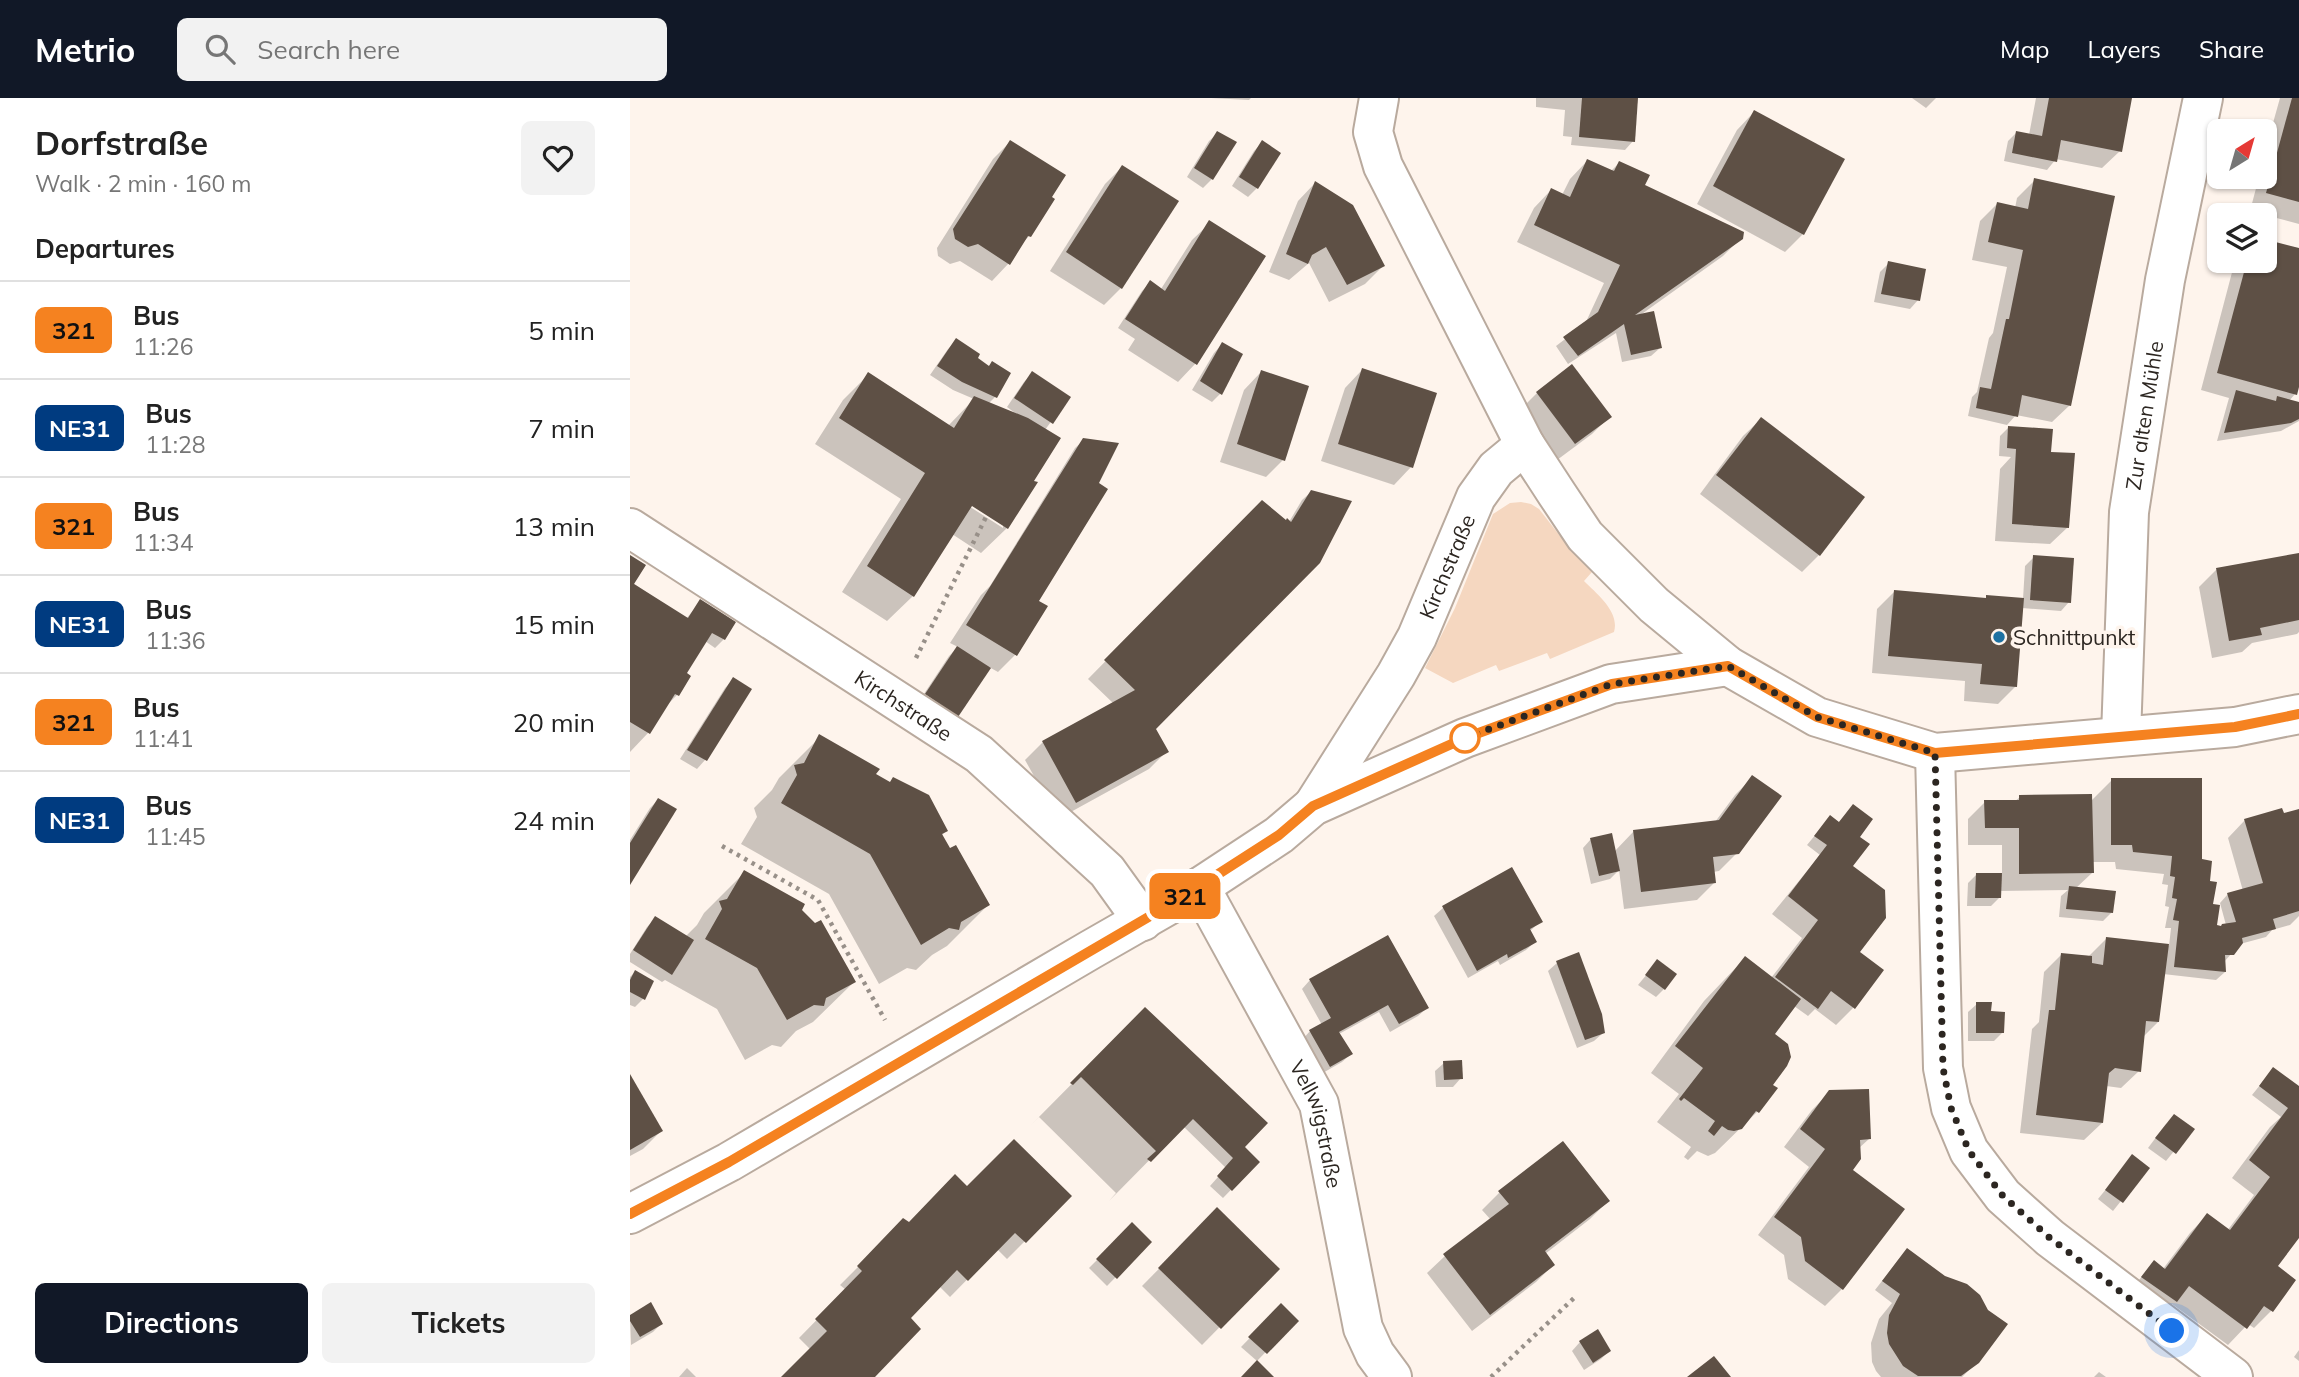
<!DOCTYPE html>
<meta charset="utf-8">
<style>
:root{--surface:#fff;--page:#f2f2f2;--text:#222;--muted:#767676;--line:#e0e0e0;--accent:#111827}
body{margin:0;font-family:Mulish,sans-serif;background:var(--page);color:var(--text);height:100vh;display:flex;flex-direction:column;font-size:26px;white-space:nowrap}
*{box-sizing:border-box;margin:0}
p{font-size:23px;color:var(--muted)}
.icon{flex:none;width:38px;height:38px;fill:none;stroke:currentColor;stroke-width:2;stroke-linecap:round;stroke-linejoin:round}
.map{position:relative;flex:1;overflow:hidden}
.details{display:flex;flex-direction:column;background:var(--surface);width:630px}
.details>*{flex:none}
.badge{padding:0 14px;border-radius:10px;font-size:24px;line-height:46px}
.needle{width:46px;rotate:37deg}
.fabs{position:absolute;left:1577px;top:21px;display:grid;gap:14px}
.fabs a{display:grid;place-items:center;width:70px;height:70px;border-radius:10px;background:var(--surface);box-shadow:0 2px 5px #0004;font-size:35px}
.you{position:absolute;width:35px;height:35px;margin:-18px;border:5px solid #fff;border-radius:50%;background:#1a73e8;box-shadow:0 0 0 10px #1a73e833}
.map>.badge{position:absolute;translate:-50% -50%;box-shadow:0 0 0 4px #fff}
h2{padding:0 35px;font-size:26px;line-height:63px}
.round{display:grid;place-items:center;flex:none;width:74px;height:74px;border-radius:10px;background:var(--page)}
.overview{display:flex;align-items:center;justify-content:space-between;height:119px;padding:0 35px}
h1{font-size:33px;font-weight:700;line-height:52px}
.cta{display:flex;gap:14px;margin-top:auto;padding:14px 35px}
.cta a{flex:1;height:80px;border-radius:10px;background:var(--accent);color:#fff;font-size:28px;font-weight:700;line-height:80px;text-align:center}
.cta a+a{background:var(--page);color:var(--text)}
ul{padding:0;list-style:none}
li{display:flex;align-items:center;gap:21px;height:98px;padding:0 35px;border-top:2px solid var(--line)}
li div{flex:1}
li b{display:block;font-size:26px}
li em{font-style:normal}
li .badge{min-width:77px;font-weight:700;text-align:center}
header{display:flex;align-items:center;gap:42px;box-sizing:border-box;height:98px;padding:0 35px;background:var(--accent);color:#fff}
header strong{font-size:33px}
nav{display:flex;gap:38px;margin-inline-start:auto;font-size:24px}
.search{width:490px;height:63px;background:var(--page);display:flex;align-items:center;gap:18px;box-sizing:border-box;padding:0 24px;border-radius:10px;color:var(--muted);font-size:26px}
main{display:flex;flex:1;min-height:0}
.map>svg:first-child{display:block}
</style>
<header>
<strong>Metrio</strong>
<div class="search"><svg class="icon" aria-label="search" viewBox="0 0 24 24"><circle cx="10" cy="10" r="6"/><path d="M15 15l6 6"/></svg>Search here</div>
<nav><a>Map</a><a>Layers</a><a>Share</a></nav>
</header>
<main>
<section class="details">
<div class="overview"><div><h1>Dorfstraße</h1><p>Walk · 2 min · 160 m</p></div><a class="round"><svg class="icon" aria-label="heart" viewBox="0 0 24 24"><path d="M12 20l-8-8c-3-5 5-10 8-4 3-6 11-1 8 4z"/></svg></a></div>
<h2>Departures</h2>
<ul>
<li><span class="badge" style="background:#f58220;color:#111">321</span><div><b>Bus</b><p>11:26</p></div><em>5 min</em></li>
<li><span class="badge" style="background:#003b80;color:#fff">NE31</span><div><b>Bus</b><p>11:28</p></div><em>7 min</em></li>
<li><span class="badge" style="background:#f58220;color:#111">321</span><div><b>Bus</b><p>11:34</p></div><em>13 min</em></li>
<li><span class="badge" style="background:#003b80;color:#fff">NE31</span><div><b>Bus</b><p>11:36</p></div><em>15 min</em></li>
<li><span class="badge" style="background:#f58220;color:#111">321</span><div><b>Bus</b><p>11:41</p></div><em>20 min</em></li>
<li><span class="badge" style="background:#003b80;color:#fff">NE31</span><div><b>Bus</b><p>11:45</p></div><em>24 min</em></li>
</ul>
<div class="cta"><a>Directions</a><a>Tickets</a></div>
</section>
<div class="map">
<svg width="1669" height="1279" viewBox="0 0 1669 1279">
<rect width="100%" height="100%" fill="#fef4ec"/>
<!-- green -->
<path fill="#f5d7c0" d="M891,404L901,406L909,411L941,452L962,474L954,483C967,496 990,514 984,534L920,561L917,555L869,573L866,567L823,585L795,570L825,510L863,416L880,405Z"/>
<!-- shadow -->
<g fill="#0003" fill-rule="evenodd">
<polygon points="581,0 621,0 619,2"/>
<polygon points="906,0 1006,0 1003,43 995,52 941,47 942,39 933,38 935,12 906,9"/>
<polygon points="1282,0 1306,0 1296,10"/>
<polygon points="1406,0 1501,0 1490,53 1472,70 1426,61 1417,72 1374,63 1378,43 1387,34 1399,37"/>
<polygon points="1650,0 1669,0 1669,126 1620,113 1629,79 1634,79 1634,57"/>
<polygon points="1124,14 1212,62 1173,136 1155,154 1067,106 1107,32"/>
<polygon points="588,35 605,45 582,81 573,90 557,79 579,43"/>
<polygon points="380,44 399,138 390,148 379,165 362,183 330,163 320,166 308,158 307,150 363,61"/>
<polygon points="632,45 649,55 627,90 618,99 602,88 624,53"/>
<polygon points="957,63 981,73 989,65 1013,88 1111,140 1093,158 1009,218 1030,250 1021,258 992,264 986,235 938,266 926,248 955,226 974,185 887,144 904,110 921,92 932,97 940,81"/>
<polygon points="492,69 491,190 474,207 420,173 475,86"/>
<polygon points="1405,82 1440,307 1422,324 1386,317 1377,327 1338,318 1342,299 1347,294 1359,240 1363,235 1377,169 1342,162 1350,123 1367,106 1385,110 1387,100"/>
<polygon points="685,85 753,168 735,186 699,204 679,165 659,182 639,174 668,103"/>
<polygon points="580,125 633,159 565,266 548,284 498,252 505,241 488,230 512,193 520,185 531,191 562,142"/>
<polygon points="1634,143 1669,152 1669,282 1665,296 1659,303 1669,306 1669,323 1651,333 1587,343 1599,300 1571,292 1605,163 1634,163"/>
<polygon points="1259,165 1288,202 1280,211 1244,204 1250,174"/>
<path d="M327,242L357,270L362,265L365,299L358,306L385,315L377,309L394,284L402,276L438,300L415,332L377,430L351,455L322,436L283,498L257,523L212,494L271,401L185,346L213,302L238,277L318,328L344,301L323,292L300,277L318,251ZM336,402L373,425V430L334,405Z"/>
<polygon points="592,246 590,296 582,304 562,292 584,255"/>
<polygon points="732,272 781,369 764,387 691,363 715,290"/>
<polygon points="631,274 653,362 636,379 590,364 614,292"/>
<polygon points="907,295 980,318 962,336 927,362 890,312"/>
<polygon points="1131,321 1189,457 1172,474 1070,396 1113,338"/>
<polygon points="1379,329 1419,355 1438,429 1420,446 1365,443 1370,371 1381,359 1369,358 1370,338"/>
<polygon points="454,342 407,501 385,557 368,574 359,569 327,618 318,627 288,605 319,558 328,549 320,545 351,497 360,488 445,350"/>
<polygon points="681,394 524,630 537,653 519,671 428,721 395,662 413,644 484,606 458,581 632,404 656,424 659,424 672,402"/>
<polygon points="1669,456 1669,534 1667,536 1622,545 1612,554 1582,560 1569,489 1586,472"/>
<polygon points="0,459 3,485 56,521 70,504 104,525 94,541 85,550 75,543 55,576 47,597 33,611 18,635 0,654"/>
<polygon points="1404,459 1439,504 1431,513 1392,510 1386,588 1368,606 1334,603 1335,583 1242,575 1247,511 1265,493 1354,501 1357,499 1393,501 1395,468"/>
<polygon points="104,581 119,591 75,662 67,671 50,661 95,590"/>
<polygon points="190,639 244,677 316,733 311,738 358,807 317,848 302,857 286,872 277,870 249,886 199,796 111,746 127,719 124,710 142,692 149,680"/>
<polygon points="1123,679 1107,755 1089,773 1083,774 1084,785 1067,802 994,811 989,772 980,781 961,786 953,750 961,741 984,754 1004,733 1085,724 1105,697"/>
<polygon points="1482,682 1570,761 1578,785 1585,828 1590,829 1596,827 1590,805 1598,796 1613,793 1598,740 1615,722 1653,717 1669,713 1669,818 1660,827 1642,832 1636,839 1610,846 1594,864 1595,874 1586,882 1533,876 1528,924 1513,939 1509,973 1491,990 1476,988 1472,1025 1454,1042 1390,1035 1402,931 1409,924 1414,874 1432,856 1459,858 1477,840 1539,848 1541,830 1535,830 1539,809 1535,808 1538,787 1532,786 1534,776 1486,771 1485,764 1462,764 1462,775 1446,790 1482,814 1473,823 1429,819 1431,798 1438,792 1370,793 1370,799 1361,808 1337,808 1338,785 1347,776 1372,777 1372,747 1338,747 1338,721 1355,704 1384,704 1390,699 1461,703"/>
<polygon points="28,702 0,783 0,742 20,710"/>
<polygon points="1223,708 1227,739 1221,768 1228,854 1223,910 1206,927 1185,911 1178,918 1164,908 1142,936 1141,987 1127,1014 1085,1055 1078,1058 1067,1053 1058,1062 1054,1059 1061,1049 1027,1024 1049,996 1021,975 1074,903 1115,860 1141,880 1172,840 1142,816 1190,757 1177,747 1200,719 1208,725"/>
<polygon points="881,771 911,823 899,834 905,844 896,852 870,867 868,863 838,880 804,818 813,810"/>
<polygon points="115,774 170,813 224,884 183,924 166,933 151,949 142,947 115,962 87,911 35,882 32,884 0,864 0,856 17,829 26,820 55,839 67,827 74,815"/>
<polygon points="1027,864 1034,891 1026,899 1008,887"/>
<polygon points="927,865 973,935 964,943 947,950 918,873"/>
<polygon points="5,874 13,901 5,909 0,907 0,879"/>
<polygon points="680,882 797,910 788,918 760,934 749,914 709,936 721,956 712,964 691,976 672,942 680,933 692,927 672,891"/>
<polygon points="1347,906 1360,915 1373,934 1364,943 1338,943 1338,914"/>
<polygon points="515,912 613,1049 628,1064 593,1100 580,1088 596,1070 553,1028 479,1103 486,1095 409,1019 401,1027"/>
<polygon points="814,965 831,980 823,989 806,989 805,973"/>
<polygon points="1643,971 1669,991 1669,1137 1646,1169 1664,1182 1641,1213 1624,1230 1618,1226 1598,1247 1542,1206 1537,1212 1504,1188 1524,1164 1533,1171 1560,1135 1577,1117 1597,1133 1624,1097 1602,1080 1640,1029 1651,1019 1622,997"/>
<polygon points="0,979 31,1033 13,1051 0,1058"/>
<polygon points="1200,994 1239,1041 1229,1050 1221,1072 1212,1191 1195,1208 1158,1181 1154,1157 1128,1137 1179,1069 1154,1049 1182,1012"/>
<polygon points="1536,1026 1562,1031 1536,1063 1518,1050"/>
<polygon points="1502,1059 1517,1070 1483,1113 1468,1101"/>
<polygon points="337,1091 440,1098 377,1161 367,1151 320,1199 309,1188 278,1220 242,1279 153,1279 180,1251 169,1240 216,1192 210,1187 274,1123 279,1126"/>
<polygon points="870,1094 978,1103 960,1121 915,1156 923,1167 906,1184 842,1233 797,1175 815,1158 861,1122 852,1112"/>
<polygon points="587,1112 647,1171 572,1247 512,1188"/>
<polygon points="502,1127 520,1144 477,1188 459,1170"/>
<polygon points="1269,1161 1315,1180 1347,1264 1332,1279 1251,1279 1246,1273 1242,1264 1241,1245 1249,1221 1262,1205 1245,1192"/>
<polygon points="651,1208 666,1223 627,1263 611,1249"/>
<polygon points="0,1219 31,1226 23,1234 1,1247"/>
<polygon points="950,1244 979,1253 971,1261 954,1272 942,1253"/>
<polygon points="1669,1252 1669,1263 1664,1259"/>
<polygon points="57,1270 66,1279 49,1279"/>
<polygon points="1469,1274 1476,1279 1464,1279"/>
</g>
<!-- building -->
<g fill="#5e5045">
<polygon points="952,0 1008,0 1005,44 949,39"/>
<polygon points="1419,0 1502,0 1492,54 1431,42 1427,64 1382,55 1386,33 1412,38"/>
<polygon points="1662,0 1669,0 1669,104 1636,95"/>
<polygon points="1124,12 1215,61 1174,137 1083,88"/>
<polygon points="587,33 607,44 583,82 564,70"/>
<polygon points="380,42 436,77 422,99 425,101 401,139 398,138 380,167 348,146 338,149 325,141 323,131"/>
<polygon points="632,42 651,55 628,91 609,79"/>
<polygon points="957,61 984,73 989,63 1020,77 1015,87 1114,134 1113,141 1005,217 1024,213 1032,250 1001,257 994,226 948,258 933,239 968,214 990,167 904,127 921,90 940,99"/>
<polygon points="492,67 549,103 492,191 436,154"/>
<polygon points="1404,80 1485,98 1441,308 1392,297 1388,319 1346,310 1350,289 1361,291 1376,221 1379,221 1393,152 1358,144 1367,104 1398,111"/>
<polygon points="685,83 723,107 755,168 717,187 696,149 682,157 678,166 656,156"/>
<polygon points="579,122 636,158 567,267 495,221 520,182 535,193"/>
<polygon points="1634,141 1669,150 1669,289 1667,297 1587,275 1617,163 1634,163"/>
<polygon points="1258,163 1296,171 1290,203 1251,196"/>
<polygon points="326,240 350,256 348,260 359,268 362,263 381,275 367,300 332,284 307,268"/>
<polygon points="592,244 613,256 592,297 570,283"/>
<polygon points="942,266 982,319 945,346 906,294"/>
<polygon points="732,270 807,295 783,370 708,346"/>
<polygon points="631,272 679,288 655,363 607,346"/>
<polygon points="402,273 441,299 423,326 384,300"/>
<polygon points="238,274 324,330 344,298 398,320 431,340 404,383 408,384 378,431 342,408 284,499 237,468 295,375 209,320"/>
<polygon points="1606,292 1646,303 1647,298 1669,304 1669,321 1661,325 1594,335"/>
<polygon points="1131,319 1235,399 1190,458 1086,377"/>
<polygon points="1378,328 1423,331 1421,354 1445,355 1439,430 1382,426 1386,351 1377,350"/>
<polygon points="453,340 489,345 469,385 478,391 409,503 418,508 387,558 336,527"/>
<polygon points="681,392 722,403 690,465 526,631 539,654 446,705 412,643 505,592 474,562 632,402 656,422 657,420 661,424"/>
<polygon points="1669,455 1669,522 1630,530 1632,537 1599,543 1586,470"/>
<polygon points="0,457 16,467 4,486 58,520 70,501 106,524 95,542 82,535 57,575 61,578 49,598 45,596 20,636 0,624"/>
<polygon points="1403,457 1444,460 1441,505 1400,502"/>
<polygon points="1264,492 1356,500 1356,497 1394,500 1387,589 1350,586 1352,566 1258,558"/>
<polygon points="327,548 361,570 328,619 295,596"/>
<polygon points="103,579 122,591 77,663 57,652"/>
<polygon points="189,636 250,671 246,676 260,684 263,679 299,697 318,733 312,736 320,750 326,747 360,807 331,824 329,832 319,830 291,847 240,756 151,705 167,677 164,667 174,665"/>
<polygon points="1122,677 1152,698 1109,756 1083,759 1086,785 1011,794 1003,732 1089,722"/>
<polygon points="1481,680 1572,680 1572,761 1582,763 1580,783 1587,784 1583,806 1590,807 1587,827 1591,828 1592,826 1606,824 1597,795 1633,785 1614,721 1652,710 1654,715 1669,711 1669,813 1643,821 1646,831 1612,840 1613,845 1604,857 1595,857 1596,874 1544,869 1549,823 1543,822 1547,801 1542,800 1545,779 1540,778 1542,758 1503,754 1502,747 1481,747"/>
<polygon points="1462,696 1464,775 1389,776 1389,730 1355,730 1354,702 1389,702 1389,697"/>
<polygon points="28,700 47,711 0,787 0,745"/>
<polygon points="1223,706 1243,721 1230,739 1240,746 1223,768 1255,792 1256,820 1230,854 1254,872 1225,911 1201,893 1188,911 1145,879 1188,822 1158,798 1197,747 1184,738 1200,717 1209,724"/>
<polygon points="982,735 990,773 969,778 960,740"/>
<polygon points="882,769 913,824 900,831 907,844 878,860 877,856 847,873 812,808"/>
<polygon points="114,772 175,806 172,812 185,825 191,822 226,884 196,900 194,908 184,907 157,922 127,870 75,841 92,811 89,803 97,801"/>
<polygon points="1346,775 1372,775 1371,800 1345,800"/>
<polygon points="1439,788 1486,793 1483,815 1436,811"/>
<polygon points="25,818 64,842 42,877 3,852"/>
<polygon points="758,837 799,910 769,926 758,907 709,934 723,956 700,969 679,932 701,920 679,881"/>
<polygon points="1476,839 1539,846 1529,924 1516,923 1511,974 1485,970 1479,975 1473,1025 1406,1017 1419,912 1425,912 1431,855 1462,858 1462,865 1473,867"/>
<polygon points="949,854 972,916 975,935 955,942 926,863"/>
<polygon points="1115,858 1171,901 1145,936 1158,946 1161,959 1157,968 1143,987 1148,990 1129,1015 1126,1013 1112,1031 1104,1033 1098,1032 1092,1028 1084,1038 1078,1033 1085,1023 1054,1000 1051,1003 1049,1001 1073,970 1045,948"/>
<polygon points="1027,861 1047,876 1035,892 1015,877"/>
<polygon points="5,872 24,883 15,902 0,894 0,882"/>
<polygon points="1346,904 1362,904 1361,913 1375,914 1374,935 1346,935"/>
<polygon points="515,909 638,1025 615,1049 630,1064 602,1093 587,1078 603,1060 563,1021 521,1064 517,1061 526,1053 451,979 443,987 440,985"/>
<polygon points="832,962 833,981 814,982 813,963"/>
<polygon points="1643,969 1669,988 1669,1140 1648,1168 1666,1182 1643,1214 1634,1208 1617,1231 1559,1188 1547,1204 1511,1179 1524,1162 1535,1171 1577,1115 1600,1132 1640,1079 1619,1062 1658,1010 1629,988"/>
<polygon points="0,976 33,1033 0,1052"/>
<polygon points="1239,991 1241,1041 1230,1042 1231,1061 1223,1072 1275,1111 1213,1192 1175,1163 1171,1139 1144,1119 1195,1051 1170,1031 1199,992"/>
<polygon points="1544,1016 1565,1031 1546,1056 1525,1040"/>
<polygon points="384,1041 442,1098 396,1145 385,1135 338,1183 327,1172 281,1220 291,1231 245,1279 151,1279 197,1233 185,1221 232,1173 227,1168 273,1120 279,1124 325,1076 337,1088"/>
<polygon points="933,1043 980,1103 915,1153 925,1167 860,1217 813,1156 879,1106 868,1093"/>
<polygon points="1502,1056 1520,1070 1493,1105 1475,1092"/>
<polygon points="587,1109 650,1171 591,1231 528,1170"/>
<polygon points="502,1124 522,1144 487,1181 466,1161"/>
<polygon points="1277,1150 1315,1178 1337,1186 1350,1197 1358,1212 1378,1226 1349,1265 1331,1278 1288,1278 1273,1268 1259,1246 1257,1235 1259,1217 1270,1196 1252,1183"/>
<polygon points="21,1204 33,1226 10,1239 0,1223 0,1217"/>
<polygon points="651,1205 669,1223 637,1256 618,1239"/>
<polygon points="968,1231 981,1253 963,1265 949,1243"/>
<polygon points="1084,1258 1101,1279 1057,1279"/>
<polygon points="627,1262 644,1279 611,1279"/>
</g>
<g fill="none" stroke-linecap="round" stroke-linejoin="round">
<defs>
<g id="street">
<polyline points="749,0 743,34 753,68 895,347 927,396 955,438 1024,507 1098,568 1187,619 1305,655 1605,629 1669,616"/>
<path id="s1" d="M0,430L349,656L477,773L513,823"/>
<path id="s2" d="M1491,638L1499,414L1535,182L1573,0"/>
<polyline points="1305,655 1313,970 1321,1010 1339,1053 1373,1098 1420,1140 1603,1279"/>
<path id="s3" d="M683,708L766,577L787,539L846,399L866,371L895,347"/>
<path id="s4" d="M570,789L689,1006L733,1230L745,1256L762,1279"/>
<polyline points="0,1116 99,1064 460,852 570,789 649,737 683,708 835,640 981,586 1098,568"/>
</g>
</defs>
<!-- street casing -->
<use href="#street" stroke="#b9aa9e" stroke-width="42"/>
<!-- path -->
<g stroke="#989089" stroke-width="4.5" stroke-dasharray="3.5 5" stroke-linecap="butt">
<polyline points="286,560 357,417"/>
<polyline points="92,748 188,802 255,922"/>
<polyline points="861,1279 944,1200"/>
</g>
<!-- street -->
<use href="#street" stroke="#fff" stroke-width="38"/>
</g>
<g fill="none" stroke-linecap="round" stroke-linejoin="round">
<defs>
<polyline id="line" points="0,1116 99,1064 551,800 649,737 683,708 835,640 982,586 1098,568 1187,619 1305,655 1605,629 1669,616"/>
</defs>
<!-- line casing -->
<use href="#line" stroke="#fff" stroke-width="16"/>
<!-- line -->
<use href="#line" stroke="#f58220" stroke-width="10"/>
<!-- walk -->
<polyline stroke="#2c2621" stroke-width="7" stroke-dasharray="0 12.6" points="835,640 982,586 1098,568 1187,619 1305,655 1313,970 1321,1010 1339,1053 1373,1098 1420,1140 1542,1233"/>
</g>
<!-- markers -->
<circle fill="#1d71a2" stroke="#fef4ec" stroke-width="2.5" cx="1369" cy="539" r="7"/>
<circle fill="#fff" stroke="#f58220" stroke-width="3.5" cx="835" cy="640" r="14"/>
<g text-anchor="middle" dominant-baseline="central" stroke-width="7" stroke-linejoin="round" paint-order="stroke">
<!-- street labels -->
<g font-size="21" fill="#2c2621" stroke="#fef4ec">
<text stroke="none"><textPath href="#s2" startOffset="322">Zur alten Mühle</textPath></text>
<text stroke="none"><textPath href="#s3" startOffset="275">Kirchstraße</textPath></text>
<text stroke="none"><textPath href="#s1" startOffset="326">Kirchstraße</textPath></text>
<text stroke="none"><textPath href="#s4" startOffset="266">Vellwigstraße</textPath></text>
</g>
<!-- poi labels -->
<g font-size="21" fill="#2c2621" stroke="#fef4ec" text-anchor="start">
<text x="1383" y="539">Schnittpunkt</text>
</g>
</g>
</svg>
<div class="fabs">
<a><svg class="needle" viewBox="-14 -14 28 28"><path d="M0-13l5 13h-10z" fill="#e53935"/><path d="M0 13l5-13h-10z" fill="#767676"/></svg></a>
<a><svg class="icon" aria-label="layers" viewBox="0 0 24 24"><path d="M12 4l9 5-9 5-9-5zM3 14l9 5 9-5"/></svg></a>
</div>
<div class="you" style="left:1542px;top:1233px"></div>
<b class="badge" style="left:555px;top:798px;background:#f58220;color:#111">321</b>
</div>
</main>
